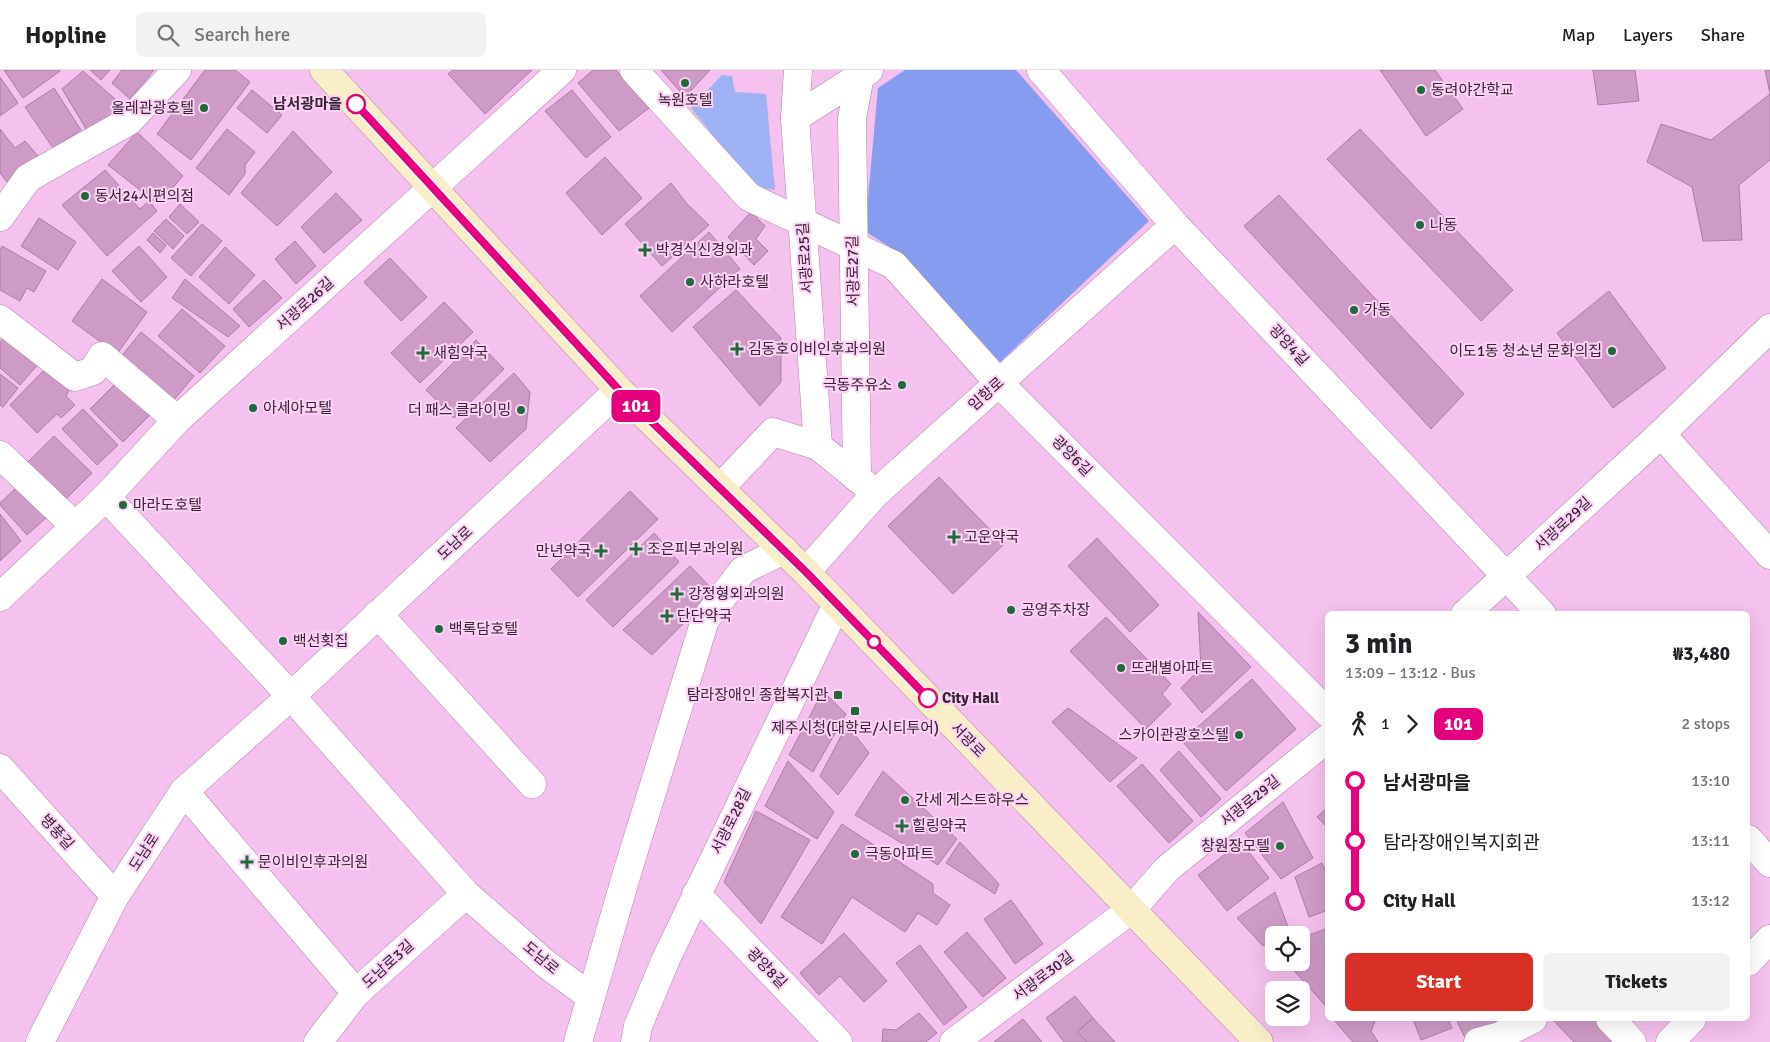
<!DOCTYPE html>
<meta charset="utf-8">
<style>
:root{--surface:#fff;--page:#f2f2f2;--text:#202124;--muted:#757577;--line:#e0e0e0;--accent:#d93025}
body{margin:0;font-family:Signika,"Noto Sans KR",sans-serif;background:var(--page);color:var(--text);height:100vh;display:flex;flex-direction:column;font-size:19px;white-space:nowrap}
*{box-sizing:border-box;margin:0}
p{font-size:16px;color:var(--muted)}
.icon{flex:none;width:28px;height:28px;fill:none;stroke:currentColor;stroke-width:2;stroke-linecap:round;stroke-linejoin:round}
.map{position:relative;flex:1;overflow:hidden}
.drawer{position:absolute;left:1325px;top:541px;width:425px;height:410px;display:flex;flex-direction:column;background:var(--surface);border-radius:8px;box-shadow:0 5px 20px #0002}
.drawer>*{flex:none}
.badge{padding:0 10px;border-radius:8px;font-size:18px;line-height:32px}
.controls{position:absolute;left:1265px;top:856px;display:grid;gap:10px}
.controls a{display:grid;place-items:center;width:45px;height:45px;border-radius:8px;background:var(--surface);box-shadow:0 5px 20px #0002;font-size:25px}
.map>.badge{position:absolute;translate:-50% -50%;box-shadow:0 0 0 2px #fff}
.legs{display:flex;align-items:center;gap:8px;height:55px;padding:0 20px;font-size:16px}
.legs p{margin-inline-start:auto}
.overview{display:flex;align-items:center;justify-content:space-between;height:85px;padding:0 20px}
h1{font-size:28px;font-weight:700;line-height:38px}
.primary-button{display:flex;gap:10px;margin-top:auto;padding:10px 20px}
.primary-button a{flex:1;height:58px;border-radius:8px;background:var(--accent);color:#fff;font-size:20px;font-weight:700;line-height:58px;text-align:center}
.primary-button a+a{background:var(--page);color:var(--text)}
ul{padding:0 20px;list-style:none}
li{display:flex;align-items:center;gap:18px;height:60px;font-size:19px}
li i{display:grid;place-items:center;width:8px;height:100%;margin:0 6px;background:currentColor}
li i::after{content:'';width:12px;height:12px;margin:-6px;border:4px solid;border-radius:50%;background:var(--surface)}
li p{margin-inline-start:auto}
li:first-child i{background:linear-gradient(#0000 50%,currentColor 0)}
li:last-child i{background:linear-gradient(currentColor 50%,#0000 0)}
header{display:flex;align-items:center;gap:30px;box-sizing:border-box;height:70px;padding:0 25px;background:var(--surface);border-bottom:1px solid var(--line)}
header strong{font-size:24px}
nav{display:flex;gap:28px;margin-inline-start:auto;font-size:18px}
.search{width:350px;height:45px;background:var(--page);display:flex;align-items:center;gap:12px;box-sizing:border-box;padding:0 18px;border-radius:8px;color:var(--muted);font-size:19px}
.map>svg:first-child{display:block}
</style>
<header>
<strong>Hopline</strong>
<div class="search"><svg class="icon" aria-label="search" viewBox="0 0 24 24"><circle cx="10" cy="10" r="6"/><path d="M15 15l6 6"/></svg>Search here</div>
<nav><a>Map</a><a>Layers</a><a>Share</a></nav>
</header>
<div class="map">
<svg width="1770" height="972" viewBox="0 0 1770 972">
<rect width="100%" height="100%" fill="#f5c1ee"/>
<!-- green -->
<polygon fill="#9eb2f5" points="722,5 732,6 735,22 766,24 775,120 755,117 691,38"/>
<!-- forest -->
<polygon fill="#859cf0" points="905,0 1016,0 1149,151 1000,292 905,187 865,161 878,18"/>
<!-- building -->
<g fill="#cd9bc6" stroke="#ad7ca6">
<polygon points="4,0 59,0 60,1 23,28"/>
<polygon points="90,0 110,0 101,10"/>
<polygon points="122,0 154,0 130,29 112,13"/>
<polygon points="205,0 235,0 250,12 191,90 157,64"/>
<polygon points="453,0 532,0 485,44 448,4"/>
<polygon points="593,0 616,0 649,38 619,61 578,13"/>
<polygon points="661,0 710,0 685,27"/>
<polygon points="1380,0 1435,0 1463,39 1426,66"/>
<polygon points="1593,0 1635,0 1639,31 1598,35"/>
<polygon points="1765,0 1770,0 1770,90 1739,115 1742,170 1703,171 1692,117 1647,92 1661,54 1711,70 1770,24"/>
<polygon points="83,1 123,36 88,62 62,19"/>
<polygon points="0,7 18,33 0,46"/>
<polygon points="54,18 81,60 53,78 25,37"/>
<polygon points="252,20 282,45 267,63 237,38"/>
<polygon points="572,20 611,67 586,88 545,41"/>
<polygon points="0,59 15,78 25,71 38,86 7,112 0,103"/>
<polygon points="227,59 255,82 245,95 245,104 229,125 196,98"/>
<polygon points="1360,59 1513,220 1481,251 1327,89"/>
<polygon points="293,61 332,102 277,156 241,123"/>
<polygon points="137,62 183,106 158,134 108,95"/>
<polygon points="605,87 642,128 602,165 566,123"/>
<polygon points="105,100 140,139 149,131 157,141 107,186 62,135"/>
<polygon points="671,113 687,134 709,155 662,196 625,154"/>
<polygon points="336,123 362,150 324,183 301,157"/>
<polygon points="1279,125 1464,324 1431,359 1244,156"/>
<polygon points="180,134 199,152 187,164 169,147"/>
<polygon points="751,142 765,156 756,169 768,181 754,195 728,167"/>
<polygon points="39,148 76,172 58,200 21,176"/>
<polygon points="166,149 184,166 173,179 154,161"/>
<polygon points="202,154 222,171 191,206 171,188"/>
<polygon points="709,162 740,199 672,262 640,226"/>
<polygon points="153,163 166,175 160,183 147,170"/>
<polygon points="295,171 316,196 296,214 275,189"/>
<polygon points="2,176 46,201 34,222 27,218 20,231 0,220 0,180"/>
<polygon points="139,176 167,207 141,232 112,201"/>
<polygon points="225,177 255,205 229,234 199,207"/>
<polygon points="390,188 427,227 401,251 364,212"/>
<polygon points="102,209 147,242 117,284 72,251"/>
<polygon points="185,209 240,256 228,267 172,228"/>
<polygon points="264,210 282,228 249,257 233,239"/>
<polygon points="736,220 781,268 781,312 760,336 693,257"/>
<polygon points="1609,221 1666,298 1613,338 1557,263"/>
<polygon points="444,232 473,262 420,313 391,283"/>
<polygon points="182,239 225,276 200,303 158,266"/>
<polygon points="141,262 194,306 173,331 120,288"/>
<polygon points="7,263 40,292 20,315 0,298 0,272"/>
<polygon points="476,270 504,299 454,348 426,320"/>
<polygon points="47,297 69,320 66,326 75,335 61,348 57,344 37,363 10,335"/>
<polygon points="514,303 530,322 526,359 490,392 456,358"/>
<polygon points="0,304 18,318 3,337 0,335"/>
<polygon points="120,309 153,342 123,372 90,339"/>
<polygon points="83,339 118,375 97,395 62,359"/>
<polygon points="54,366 92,403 64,431 26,394"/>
<polygon points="939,407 1004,474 953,524 888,456"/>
<polygon points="18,416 47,447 27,465 0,435 0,433"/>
<polygon points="630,421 658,449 578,527 551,499"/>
<polygon points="0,444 21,471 0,491"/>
<polygon points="654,463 679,492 613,557 586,530"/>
<polygon points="1097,468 1159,535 1130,562 1068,496"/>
<polygon points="690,496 715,522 652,585 623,560"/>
<polygon points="1198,542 1251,597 1202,643 1181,618 1201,598"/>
<polygon points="1106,547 1171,614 1162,624 1171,634 1146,659 1070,581"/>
<polygon points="1252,609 1296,659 1226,721 1182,671"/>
<polygon points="823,621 846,644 813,702 789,685"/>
<polygon points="1068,638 1137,688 1110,712 1052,652"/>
<polygon points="847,655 869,683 838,725 820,706"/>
<polygon points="1179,681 1221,729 1201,747 1160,700"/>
<polygon points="788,691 834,742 817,769 765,736"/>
<polygon points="1142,694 1193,751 1169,773 1117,716"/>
<polygon points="883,701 957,769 938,795 855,745"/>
<polygon points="1283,732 1313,788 1281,809 1245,763"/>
<polygon points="1328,737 1328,758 1317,747"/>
<polygon points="756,741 810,770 761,854 724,812"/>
<polygon points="842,754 933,814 933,823 950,835 937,855 918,843 905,862 852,827 822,874 781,847"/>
<polygon points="960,772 999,814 995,824 946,793"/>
<polygon points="1241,772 1269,808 1227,841 1198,805"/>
<polygon points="1322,793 1328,806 1328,840 1309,847 1295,807"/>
<polygon points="1275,822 1290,862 1285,865 1274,865 1274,871 1263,876 1237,848"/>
<polygon points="1011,830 1043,874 1015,894 984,849"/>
<polygon points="1328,858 1328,933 1325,935 1286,892 1301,892 1301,868"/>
<polygon points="967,862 1006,908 983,927 944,882"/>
<polygon points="844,863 887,911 864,932 840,906 819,925 800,903"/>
<polygon points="920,875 967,937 944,955 896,893"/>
<polygon points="1075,926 1093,948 1077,962 1087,972 1064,972 1046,948"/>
<polygon points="919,943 937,963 926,972 882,972 883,959 896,960"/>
<polygon points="1093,948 1115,972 1087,972 1077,962"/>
<polygon points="1023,949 1042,972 994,972"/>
<polygon points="1333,949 1376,949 1371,961 1378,972 1353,972"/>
<polygon points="1413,949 1448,949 1452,958 1421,970"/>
<polygon points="1456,949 1511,949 1465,968"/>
<polygon points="1558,949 1595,949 1617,972 1574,972 1554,951"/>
</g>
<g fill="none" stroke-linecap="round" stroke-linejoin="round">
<defs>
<g id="minor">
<polyline points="634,0 749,127 894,195 999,313 1328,643"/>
<polyline points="798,0 795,48 818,376"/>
<polyline points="1041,0 1175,155 1542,544"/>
<polyline points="795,48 860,6"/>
<polyline points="0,147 28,108 129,51 177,0"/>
<polyline points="0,249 75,307 93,301 102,286 177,350"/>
<polyline points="1661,364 1770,485"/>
<polyline points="0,385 75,456"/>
<polyline points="857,408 852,48 860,6 869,0"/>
<polyline points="720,418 773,362 818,376 866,415"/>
<polyline points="106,427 291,626 466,824 546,894 591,927"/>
<polyline points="806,502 876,423 1175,155"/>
<polyline points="0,527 106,427 177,350 562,0"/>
<polyline points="378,544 532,714"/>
<polyline points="1465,544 1661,364 1770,258"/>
<polyline points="0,698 115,826"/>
<polyline points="184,721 356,923"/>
<polyline points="1748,769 1770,793"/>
<polyline points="696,824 838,972"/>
<polyline points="1748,892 1770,869"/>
<polyline points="1610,949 1632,972"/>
<polyline points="318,972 356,923 466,824"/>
<polyline points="578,972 627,803 705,550 743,500 784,480"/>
<polyline points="635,972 638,956 666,889 837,534"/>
<polyline points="954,972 1132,839 1167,799 1328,668"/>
<polyline points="1478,972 1500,966 1533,949"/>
<polyline points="1670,972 1692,949"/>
</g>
<polyline id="tertiary" points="40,972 115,826 184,721 291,626 619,320"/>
<polyline id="secondary" points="324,0 619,320 806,502 1259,972"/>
</defs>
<!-- minor casing -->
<use href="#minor" stroke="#b583ae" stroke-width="29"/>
<!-- tertiary casing -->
<use href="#tertiary" stroke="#b583ae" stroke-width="29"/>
<!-- secondary casing -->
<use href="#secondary" stroke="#b583ae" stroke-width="29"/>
<!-- minor -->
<use href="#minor" stroke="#fff" stroke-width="28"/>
<!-- tertiary -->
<use href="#tertiary" stroke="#fff" stroke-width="28"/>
<!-- secondary -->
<use href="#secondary" stroke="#faeec9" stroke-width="28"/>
</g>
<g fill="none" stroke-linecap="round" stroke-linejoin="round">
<defs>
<polyline id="line-1" points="356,34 619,320 806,502 928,628"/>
</defs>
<!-- line-1 casing -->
<use href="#line-1" stroke="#fff" stroke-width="11"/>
<!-- line-1 -->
<use href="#line-1" stroke="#e6007e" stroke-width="8"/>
</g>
<!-- markers -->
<g fill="#1e6a39" stroke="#fcd2f6" stroke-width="2">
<circle cx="685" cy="13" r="5"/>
<circle cx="1421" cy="20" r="5"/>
<circle cx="204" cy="38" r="5"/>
<circle cx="85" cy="126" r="5"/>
<circle cx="1420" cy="155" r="5"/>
<path d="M642.5 172.5h5v5h5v5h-5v5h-5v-5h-5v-5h5z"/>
<circle cx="690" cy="212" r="5"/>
<circle cx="1354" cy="240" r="5"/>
<path d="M734.5 271.5h5v5h5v5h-5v5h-5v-5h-5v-5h5z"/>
<circle cx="1612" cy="281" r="5"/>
<path d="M420.5 275.5h5v5h5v5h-5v5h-5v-5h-5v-5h5z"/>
<circle cx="902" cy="315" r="5"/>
<circle cx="253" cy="338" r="5"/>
<circle cx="521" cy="340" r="5"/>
<circle cx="123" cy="435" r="5"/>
<path d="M951.5 459.5h5v5h5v5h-5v5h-5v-5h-5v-5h5z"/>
<path d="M633.5 471.5h5v5h5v5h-5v5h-5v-5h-5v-5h5z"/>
<path d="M598.5 473.5h5v5h5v5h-5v5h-5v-5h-5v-5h5z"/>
<path d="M674.5 516.5h5v5h5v5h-5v5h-5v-5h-5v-5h5z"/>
<circle cx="1011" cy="540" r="5"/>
<path d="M664.5 538.5h5v5h5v5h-5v5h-5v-5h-5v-5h5z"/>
<circle cx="439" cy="559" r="5"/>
<circle cx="283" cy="571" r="5"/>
<circle cx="1121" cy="598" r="5"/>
<rect x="833" y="620" width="10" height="10" rx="2.5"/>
<rect x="850" y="636" width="10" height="10" rx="2.5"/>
<circle cx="1239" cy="665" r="5"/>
<circle cx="905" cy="730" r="5"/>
<path d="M899.5 748.5h5v5h5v5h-5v5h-5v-5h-5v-5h5z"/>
<circle cx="1280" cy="776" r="5"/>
<circle cx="855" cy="784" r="5"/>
<path d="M244.5 784.5h5v5h5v5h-5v5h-5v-5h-5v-5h5z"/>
</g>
<g fill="#fff" stroke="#e6007e" stroke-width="2.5">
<circle cx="356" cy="34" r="9"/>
<circle cx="874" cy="572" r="6"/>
<circle cx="928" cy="628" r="9"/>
</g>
<g text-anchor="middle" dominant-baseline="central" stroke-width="4" stroke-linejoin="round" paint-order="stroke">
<!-- poi labels -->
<g font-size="15" fill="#382435" stroke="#fcd2f6" text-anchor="start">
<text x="1431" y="20">동려야간학교</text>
<text x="685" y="30" text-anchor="middle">녹원호텔</text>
<text x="194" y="38" text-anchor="end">올레관광호텔</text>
<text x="95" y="126">동서24시편의점</text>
<text x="1430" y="155">나동</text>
<text x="656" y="180">박경식신경외과</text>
<text x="700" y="212">사하라호텔</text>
<text x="1364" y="240">가동</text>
<text x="748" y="279">김동호이비인후과의원</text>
<text x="1602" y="281" text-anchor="end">이도1동 청소년 문화의집</text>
<text x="433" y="283">새힘약국</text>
<text x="892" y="315" text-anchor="end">극동주유소</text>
<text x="263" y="338">아세아모텔</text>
<text x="511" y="340" text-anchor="end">더 패스 클라이밍</text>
<text x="133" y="435">마라도호텔</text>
<text x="964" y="467">고운약국</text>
<text x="647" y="479">조은피부과의원</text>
<text x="591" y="481" text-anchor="end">만년약국</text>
<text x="688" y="524">강정형외과의원</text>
<text x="1021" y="540">공영주차장</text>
<text x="677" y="546">단단약국</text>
<text x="449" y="559">백록담호텔</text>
<text x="293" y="571">백선횟집</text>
<text x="1131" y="598">뜨래별아파트</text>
<text x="828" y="625" text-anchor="end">탐라장애인 종합복지관</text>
<text x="855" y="658" text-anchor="middle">제주시청(대학로/시티투어)</text>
<text x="1229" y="665" text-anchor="end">스카이관광호스텔</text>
<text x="915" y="730">간세 게스트하우스</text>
<text x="912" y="756">힐링약국</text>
<text x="1270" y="776" text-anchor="end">창원장모텔</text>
<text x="865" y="784">극동아파트</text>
<text x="258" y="792">문이비인후과의원</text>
</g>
<!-- stop labels -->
<g font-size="15" font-weight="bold" fill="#382435" stroke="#fcd2f6" text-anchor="end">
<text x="342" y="34">남서광마을</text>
<text x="942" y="628" text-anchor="start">City Hall</text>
</g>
<!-- street labels -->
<g font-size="15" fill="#382435" stroke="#fcd2f6">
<text transform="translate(805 188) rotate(-94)">서광로25길</text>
<text transform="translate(853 201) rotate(-91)">서광로27길</text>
<text transform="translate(305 234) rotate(-42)">서광로26길</text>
<text transform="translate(1289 275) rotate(47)">광양4길</text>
<text transform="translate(986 324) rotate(-42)">임항로</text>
<text transform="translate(1072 386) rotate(45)">광양6길</text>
<text transform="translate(1563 454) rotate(-43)">서광로29길</text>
<text transform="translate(455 473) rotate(-43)">도남로</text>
<text transform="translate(968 670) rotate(46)">서광로</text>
<text transform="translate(1250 731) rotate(-39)">서광로29길</text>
<text transform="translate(731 751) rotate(-64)">서광로28길</text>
<text transform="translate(57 762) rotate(48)">병풍길</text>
<text transform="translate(144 782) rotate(-57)">도남로</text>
<text transform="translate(541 888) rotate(40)">도남로</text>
<text transform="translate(388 894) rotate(-42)">도남로3길</text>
<text transform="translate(767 898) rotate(46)">광양8길</text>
<text transform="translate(1043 906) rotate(-37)">서광로30길</text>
</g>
</g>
</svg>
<div class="controls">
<a><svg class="icon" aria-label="locate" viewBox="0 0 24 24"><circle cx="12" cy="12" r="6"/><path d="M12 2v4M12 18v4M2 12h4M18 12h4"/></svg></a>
<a><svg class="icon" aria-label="layers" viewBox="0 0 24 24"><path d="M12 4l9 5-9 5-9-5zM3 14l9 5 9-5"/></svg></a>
</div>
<b class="badge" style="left:636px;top:336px;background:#e6007e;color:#fff">101</b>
<section class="drawer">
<div class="overview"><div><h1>3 min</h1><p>13:09 – 13:12 · Bus</p></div><b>₩3,480</b></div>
<div class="legs"><svg class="icon" aria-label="walk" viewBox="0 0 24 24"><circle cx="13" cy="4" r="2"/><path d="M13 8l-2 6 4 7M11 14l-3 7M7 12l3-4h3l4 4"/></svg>1<svg class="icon" aria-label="forward" viewBox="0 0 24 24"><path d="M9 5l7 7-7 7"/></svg><b class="badge" style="background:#e6007e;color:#fff">101</b><p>2 stops</p></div>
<ul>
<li><i style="color:#e6007e"></i><b>남서광마을</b><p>13:10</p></li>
<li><i style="color:#e6007e"></i><span>탐라장애인복지회관</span><p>13:11</p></li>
<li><i style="color:#e6007e"></i><b>City Hall</b><p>13:12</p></li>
</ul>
<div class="primary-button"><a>Start</a><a>Tickets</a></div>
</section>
</div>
